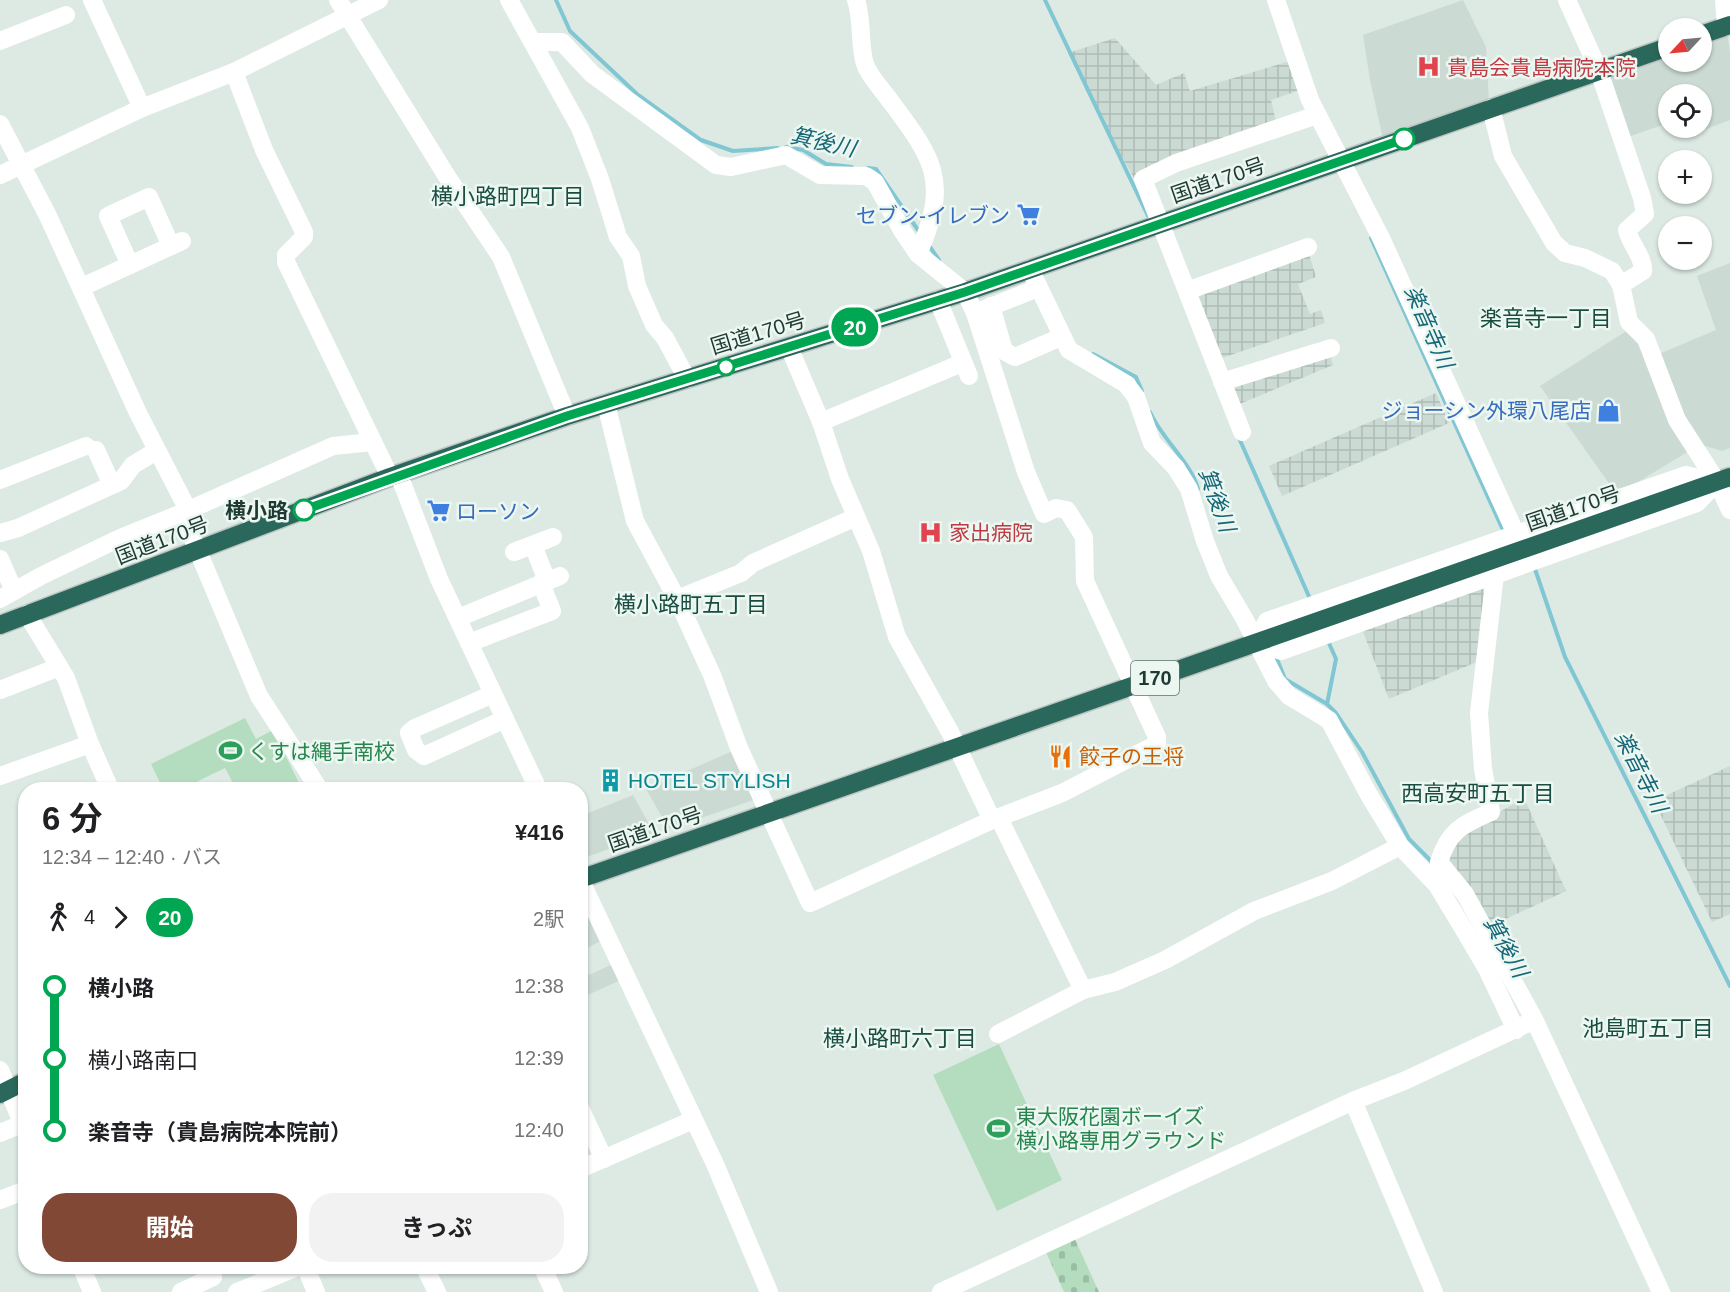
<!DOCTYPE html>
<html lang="ja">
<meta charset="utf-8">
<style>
:root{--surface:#fff;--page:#f2f2f2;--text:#202124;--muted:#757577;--accent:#824836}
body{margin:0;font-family:Helvetica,"Noto Sans JP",sans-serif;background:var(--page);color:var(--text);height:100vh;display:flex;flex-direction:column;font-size:22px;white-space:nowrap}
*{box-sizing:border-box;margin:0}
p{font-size:20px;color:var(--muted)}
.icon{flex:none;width:33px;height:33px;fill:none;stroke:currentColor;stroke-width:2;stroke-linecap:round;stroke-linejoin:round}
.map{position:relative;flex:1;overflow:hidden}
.side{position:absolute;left:18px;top:782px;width:570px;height:492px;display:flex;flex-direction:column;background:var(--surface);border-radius:24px;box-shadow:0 2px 4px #0004}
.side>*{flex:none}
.badge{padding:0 12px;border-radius:20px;font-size:21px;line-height:39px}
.needle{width:39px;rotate:244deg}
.fabs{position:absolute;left:1658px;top:18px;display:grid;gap:12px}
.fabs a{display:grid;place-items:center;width:54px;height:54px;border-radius:50%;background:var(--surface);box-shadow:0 2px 4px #0004;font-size:30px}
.map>.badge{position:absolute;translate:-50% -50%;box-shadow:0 0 0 3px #fff}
.legs{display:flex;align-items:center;gap:9px;height:66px;padding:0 24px;font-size:20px}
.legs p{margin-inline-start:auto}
.summary{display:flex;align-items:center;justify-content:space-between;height:102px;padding:0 24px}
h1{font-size:33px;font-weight:700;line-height:45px}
.button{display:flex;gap:12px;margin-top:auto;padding:12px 24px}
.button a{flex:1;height:69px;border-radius:24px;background:var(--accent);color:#fff;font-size:24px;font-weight:700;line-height:69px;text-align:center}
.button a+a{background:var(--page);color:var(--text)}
ul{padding:0 24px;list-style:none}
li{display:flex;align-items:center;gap:21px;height:72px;font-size:22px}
li i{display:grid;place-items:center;width:9px;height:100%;margin:0 8px;background:currentColor}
li i::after{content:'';width:15px;height:15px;margin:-8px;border:4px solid;border-radius:50%;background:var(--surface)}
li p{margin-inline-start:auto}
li:first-child i{background:linear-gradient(#0000 50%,currentColor 0)}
li:last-child i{background:linear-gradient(currentColor 50%,#0000 0)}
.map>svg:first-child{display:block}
</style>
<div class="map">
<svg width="1730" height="1292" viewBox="0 0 1730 1292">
<defs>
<pattern id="industrial-grid" width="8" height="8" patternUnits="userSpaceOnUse" patternTransform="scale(1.5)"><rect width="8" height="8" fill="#cbdad3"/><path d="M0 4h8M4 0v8" fill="none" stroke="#aebcb6"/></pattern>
<pattern id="cemetery-stones" width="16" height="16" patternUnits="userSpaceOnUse" patternTransform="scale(1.5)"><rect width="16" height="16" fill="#b4ddbf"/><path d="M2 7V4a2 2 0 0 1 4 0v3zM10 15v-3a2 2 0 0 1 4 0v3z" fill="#9abea5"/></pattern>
</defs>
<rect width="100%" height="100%" fill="#ddeae4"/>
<!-- built -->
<g fill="#cbdad3">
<polygon points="1463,0 1486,47 1489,101 1383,139 1370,80 1363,35"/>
<polygon points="1727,33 1730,52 1730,120 1687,136 1685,128 1701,128 1701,94 1668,94 1668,123 1625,138 1605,75 1668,53 1668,62 1701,62 1701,42"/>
<polygon points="1730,263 1730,448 1722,451 1699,444 1683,418 1659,354 1716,330 1697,276"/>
<polygon points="1628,330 1639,343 1689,451 1628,488 1613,489 1540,386"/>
<polygon points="735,750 759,798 669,829 646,789"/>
<polygon points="633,795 654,833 581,859 581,816"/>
<polygon points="580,901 601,941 581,951"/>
<polygon points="580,957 589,975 613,964 621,980 581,998"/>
</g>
<!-- industrial -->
<g fill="url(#industrial-grid)">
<polygon points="1115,38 1156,85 1184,73 1190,91 1290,61 1303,89 1271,100 1277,126 1134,178 1098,115 1068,53"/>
<polygon points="1308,251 1316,277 1298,284 1310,314 1321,310 1325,323 1216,360 1190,292"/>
<polygon points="1330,354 1333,365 1235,406 1229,386"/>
<polygon points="1436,393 1449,423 1282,496 1269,466"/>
<polygon points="1480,588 1487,591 1479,661 1389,699 1362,629"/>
<polygon points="1730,766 1730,914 1712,922 1654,801"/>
<polygon points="1524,798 1566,891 1488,927 1444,858 1448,842"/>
</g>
<!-- cemetery -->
<polygon fill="url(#cemetery-stones)" points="1073,1235 1099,1292 1064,1292 1044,1248"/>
<!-- garden -->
<g fill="#b4ddbf">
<polygon points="245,718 256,739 273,730 302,789 236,789 225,768 182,789 163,789 151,764"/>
<polygon points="999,1044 1062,1180 997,1211 933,1075"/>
</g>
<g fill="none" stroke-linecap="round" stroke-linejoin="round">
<!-- stream -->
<g stroke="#81c6d3" stroke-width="4">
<polyline points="556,0 570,31 637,94 701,140 733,151 778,148"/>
<polyline points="1045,0 1148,216"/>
<polyline points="786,147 803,150 826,164 852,167"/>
<polyline points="868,168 876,169 920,233"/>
<polyline points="1371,238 1502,528"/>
<polyline points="928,244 939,260"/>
<polyline points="1093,354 1136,377 1142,391"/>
<path d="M1150,412C1162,439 1192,464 1198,489"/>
<polyline points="1239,438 1311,601"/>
<polyline points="1535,569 1565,657 1730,986"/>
<polyline points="1277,659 1285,679 1327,704 1336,713 1362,752 1409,839 1432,862"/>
<polyline points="1327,704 1336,659 1328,641"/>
</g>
<defs>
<g id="highway">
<polyline points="1701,35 1730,25"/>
<polyline points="0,625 390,477 567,416 965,292 1668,47"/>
<polyline points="580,879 1730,477"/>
<polyline points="0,1094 26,1081"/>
</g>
</defs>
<!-- highway casing -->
<use href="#highway" stroke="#bcc4c2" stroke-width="21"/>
<!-- minor -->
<g stroke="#fff" stroke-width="18">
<polyline points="92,0 142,108"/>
<polyline points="338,0 446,175 501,257 567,416"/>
<polyline points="509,0 580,128 600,179 618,237 631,256 637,286 654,325 665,338 687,379"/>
<path d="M856,0C863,21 859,46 865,64C869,76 881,88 888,98C933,158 951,180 918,254"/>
<polyline points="1276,0 1310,100 1381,238 1516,534"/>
<path d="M1567,0L1599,71L1642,198L1645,214L1627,230C1630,244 1644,257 1643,271L1621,285"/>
<polyline points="1724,0 1726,27"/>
<polyline points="0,41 66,15"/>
<polyline points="534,42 562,42 592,74 716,165 731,167 786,155 820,175 866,176 875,182 903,232 918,254 965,292 975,313 1038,288"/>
<polyline points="234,72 379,0"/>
<polyline points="1491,108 1503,156 1554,243 1565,253 1585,258 1612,271 1621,285 1629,322 1646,339 1677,420 1717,482 1730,510"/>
<polyline points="0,124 48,216 138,413 188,510"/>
<polyline points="0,175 142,108 234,72 264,150 304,232 304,237 286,255 286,262 390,477"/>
<polyline points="130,265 108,216 149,197 171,246"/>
<polyline points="1030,269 1069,350 1126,384 1136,397 1152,443 1176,468 1189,489 1205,541 1219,576 1244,618 1276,681 1289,696 1329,720 1369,795 1400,846 1437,885 1466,933 1487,969 1516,1030"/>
<polyline points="82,287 182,241"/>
<polyline points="1187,291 1308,247"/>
<polyline points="938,300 969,376"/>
<polyline points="991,306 1004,351 1015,357 1061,337"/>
<polyline points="789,347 821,422 840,479 871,551 897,637 950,732 992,820"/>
<polyline points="1222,382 1331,348"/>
<polyline points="606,404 635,521 677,599 712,675 739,748 810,903 992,820 1062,793 1157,744 1157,737 1085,581 1084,537 1067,510 1056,508 1044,514 1026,472 975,313"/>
<polyline points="821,422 962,363"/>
<polyline points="1242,432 1143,179 1176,163 1317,115"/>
<polyline points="96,450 112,485"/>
<polyline points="399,475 439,579 538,789"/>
<polyline points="0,480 86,446"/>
<polyline points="182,513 259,696 319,789"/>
<polyline points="0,533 18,528 121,481 133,465 156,451"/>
<polyline points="533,545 547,581"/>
<polyline points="514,552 553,537"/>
<polyline points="0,559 14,591"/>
<path d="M1495,574L1479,713L1483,769L1491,812C1462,825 1449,830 1439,862L1465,894L1534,1019L1661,1292"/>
<polyline points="0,599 41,576 120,538 182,513 333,446 373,442"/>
<polyline points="677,599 741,573 753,563 856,517"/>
<polyline points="27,614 66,678 90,744"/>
<polyline points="458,618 560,576"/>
<polyline points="1256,641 1267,621 1686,475 1717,482"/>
<polyline points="1256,641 1281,651 1697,503 1717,482"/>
<polyline points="469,643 552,611 541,583"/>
<polyline points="0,690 59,667"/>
<polyline points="493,694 415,728 409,733 416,750 424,756 505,719"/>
<polyline points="0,776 90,744 110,789"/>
<polyline points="999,818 1083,990"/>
<polyline points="580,879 715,1164 769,1292"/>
<polyline points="998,1034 1083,990 1115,982 1165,960 1254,911 1332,881 1400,846"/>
<polyline points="0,1070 26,1132"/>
<polyline points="1353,1101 1434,1292"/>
<polyline points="580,1108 604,1159"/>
<polyline points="0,1133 22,1124"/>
<polyline points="580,1169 693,1120"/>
<polyline points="0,1200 26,1190"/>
<polyline points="81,1266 92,1292"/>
<polyline points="305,1266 316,1292"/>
<polyline points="424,1266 437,1292"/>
<polyline points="542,1266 554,1292"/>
<polyline points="181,1292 213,1277"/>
<polyline points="237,1292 300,1266"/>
<polyline points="941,1292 1353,1101 1404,1081 1526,1024"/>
</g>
<!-- highway -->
<use href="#highway" stroke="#29685b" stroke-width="18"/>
</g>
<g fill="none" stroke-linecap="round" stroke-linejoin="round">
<defs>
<polyline id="line-1" points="304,510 567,416 965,292 1404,139"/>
</defs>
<!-- line-1 casing -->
<use href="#line-1" stroke="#fff" stroke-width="14"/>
<!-- line-1 -->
<use href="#line-1" stroke="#00a651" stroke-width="9"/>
</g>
<!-- icons -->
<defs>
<symbol id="hospital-bare" viewBox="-9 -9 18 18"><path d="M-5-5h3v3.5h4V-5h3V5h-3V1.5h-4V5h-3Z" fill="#e0444e" stroke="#edf7f2" stroke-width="2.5" paint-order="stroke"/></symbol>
<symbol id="supermarket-bare" viewBox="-9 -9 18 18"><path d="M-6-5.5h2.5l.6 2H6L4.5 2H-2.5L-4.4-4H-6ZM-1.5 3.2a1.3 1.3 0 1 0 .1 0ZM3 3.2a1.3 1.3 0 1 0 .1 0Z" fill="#3f7fe0" stroke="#edf7f2" stroke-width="2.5" paint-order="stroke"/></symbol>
<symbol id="shop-bare" viewBox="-9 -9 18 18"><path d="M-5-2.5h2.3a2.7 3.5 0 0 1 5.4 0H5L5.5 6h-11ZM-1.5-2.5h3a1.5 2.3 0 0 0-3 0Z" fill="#3f7fe0" stroke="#edf7f2" stroke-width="2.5" paint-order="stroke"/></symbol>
<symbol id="stadium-bare" viewBox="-9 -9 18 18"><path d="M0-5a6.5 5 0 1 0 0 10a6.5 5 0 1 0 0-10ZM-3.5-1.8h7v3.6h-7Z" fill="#2e9e5b" stroke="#edf7f2" stroke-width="2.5" paint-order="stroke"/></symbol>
<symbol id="restaurant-bare" viewBox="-9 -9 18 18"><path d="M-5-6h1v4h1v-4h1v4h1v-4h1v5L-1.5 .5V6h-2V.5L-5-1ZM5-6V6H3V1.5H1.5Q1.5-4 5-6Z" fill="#e8710a" stroke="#edf7f2" stroke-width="2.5" paint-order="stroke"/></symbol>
<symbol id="building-bare" viewBox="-9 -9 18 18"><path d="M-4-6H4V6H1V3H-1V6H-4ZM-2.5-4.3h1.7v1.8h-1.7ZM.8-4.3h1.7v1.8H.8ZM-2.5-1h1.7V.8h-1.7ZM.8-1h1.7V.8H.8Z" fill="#0f9aa8" stroke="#edf7f2" stroke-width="2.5" paint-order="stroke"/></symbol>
</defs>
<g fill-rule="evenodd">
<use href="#hospital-bare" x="1412" y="50" width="33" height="33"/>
<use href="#supermarket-bare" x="1012" y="198" width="33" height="33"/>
<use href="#shop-bare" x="1592" y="394" width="33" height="33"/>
<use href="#supermarket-bare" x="422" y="494" width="33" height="33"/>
<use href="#hospital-bare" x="914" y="516" width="33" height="33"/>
<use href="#stadium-bare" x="214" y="734" width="33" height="33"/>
<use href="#restaurant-bare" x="1044" y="740" width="33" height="33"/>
<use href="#building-bare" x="594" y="764" width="33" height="33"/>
<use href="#stadium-bare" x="982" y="1112" width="33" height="33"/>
</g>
<!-- markers -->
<g fill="#fff" stroke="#00a651" stroke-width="3">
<circle cx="1404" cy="139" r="10"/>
<circle cx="726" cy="367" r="8"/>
<circle cx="304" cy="510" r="10"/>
</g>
<g text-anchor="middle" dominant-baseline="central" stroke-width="5" stroke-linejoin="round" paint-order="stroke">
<!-- shield labels -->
<rect fill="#edf7f2" stroke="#5c736c" stroke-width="1.5" x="1131" y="661" width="48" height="34" rx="4.5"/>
<g font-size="20" font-weight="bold" fill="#1e3a33">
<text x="1155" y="678">170</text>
</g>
<!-- health labels -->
<g font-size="21" fill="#be3a42" stroke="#edf7f2" text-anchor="start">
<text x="1447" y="67">貴島会貴島病院本院</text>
<text x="949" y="532">家出病院</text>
</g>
<!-- street labels -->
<g font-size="21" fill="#1e3a33" stroke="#edf7f2">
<text transform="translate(1218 180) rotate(-19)">国道170号</text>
<text transform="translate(758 333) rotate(-17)">国道170号</text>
<text transform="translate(1573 508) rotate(-19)">国道170号</text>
<text transform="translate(162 540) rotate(-21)">国道170号</text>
<text transform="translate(655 829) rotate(-19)">国道170号</text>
</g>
<!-- shop labels -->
<g font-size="21" fill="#366cbe" stroke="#edf7f2" text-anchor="end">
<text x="1010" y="215">セブン-イレブン</text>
<text x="1591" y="410">ジョーシン外環八尾店</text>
<text x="456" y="511" text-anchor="start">ローソン</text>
</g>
<!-- stop labels -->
<g font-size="21" font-weight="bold" fill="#1e3a33" stroke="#edf7f2" text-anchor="end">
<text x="288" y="510">横小路</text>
</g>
<!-- leisure labels -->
<g font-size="21" fill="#27864d" stroke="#edf7f2" text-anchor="start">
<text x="248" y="751">くすは縄手南校</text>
<text x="1016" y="1116">東大阪花園ボーイズ<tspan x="1016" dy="24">横小路専用グラウンド</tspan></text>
</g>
<!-- food labels -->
<g font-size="21" fill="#c56008" stroke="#edf7f2" text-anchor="start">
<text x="1079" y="756">餃子の王将</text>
</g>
<!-- culture labels -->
<g font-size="21" fill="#0d838f" stroke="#edf7f2" text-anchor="start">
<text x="628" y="780">HOTEL STYLISH</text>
</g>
<!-- water labels -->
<g font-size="22" font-style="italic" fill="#166778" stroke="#edf7f2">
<text transform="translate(823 142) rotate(13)">箕後川</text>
<text transform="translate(1429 327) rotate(66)">楽音寺川</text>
<text transform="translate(1217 500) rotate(70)">箕後川</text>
<text transform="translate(1641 772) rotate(63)">楽音寺川</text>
<text transform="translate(1506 947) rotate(61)">箕後川</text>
</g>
<!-- neighbourhood labels -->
<g font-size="22" fill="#194d41" stroke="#edf7f2">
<text x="508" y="196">横小路町四丁目</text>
<text x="1546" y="318">楽音寺一丁目</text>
<text x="691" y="604">横小路町五丁目</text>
<text x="1478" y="793">西高安町五丁目</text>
<text x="1648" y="1028">池島町五丁目</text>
<text x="900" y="1038">横小路町六丁目</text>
</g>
</g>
</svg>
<div class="fabs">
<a><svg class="needle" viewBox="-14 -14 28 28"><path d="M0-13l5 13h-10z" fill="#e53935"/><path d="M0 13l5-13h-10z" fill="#757577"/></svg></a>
<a><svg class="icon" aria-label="locate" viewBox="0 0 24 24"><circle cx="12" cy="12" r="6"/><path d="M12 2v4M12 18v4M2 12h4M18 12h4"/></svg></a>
<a>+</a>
<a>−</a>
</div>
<b class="badge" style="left:855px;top:327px;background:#00a651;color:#fff">20</b>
<section class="side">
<div class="summary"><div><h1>6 分</h1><p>12:34 – 12:40 · バス</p></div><b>¥416</b></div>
<div class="legs"><svg class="icon" aria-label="walk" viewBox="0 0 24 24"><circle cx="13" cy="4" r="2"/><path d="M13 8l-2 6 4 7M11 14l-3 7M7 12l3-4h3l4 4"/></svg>4<svg class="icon" aria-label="forward" viewBox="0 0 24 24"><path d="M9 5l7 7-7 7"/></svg><b class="badge" style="background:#00a651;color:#fff">20</b><p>2駅</p></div>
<ul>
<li><i style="color:#00a651"></i><b>横小路</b><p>12:38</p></li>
<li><i style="color:#00a651"></i><span>横小路南口</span><p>12:39</p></li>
<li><i style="color:#00a651"></i><b>楽音寺（貴島病院本院前）</b><p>12:40</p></li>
</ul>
<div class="button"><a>開始</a><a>きっぷ</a></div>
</section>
</div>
